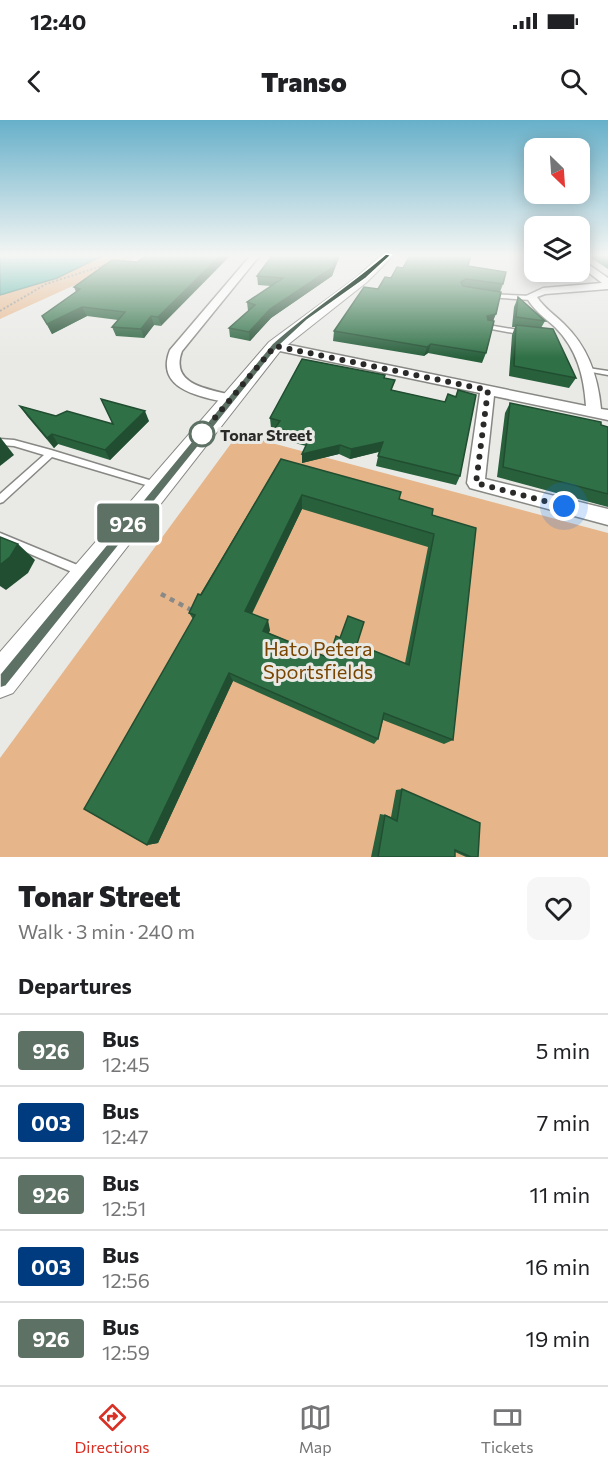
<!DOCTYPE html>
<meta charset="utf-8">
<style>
:root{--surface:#fff;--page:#f6f6f6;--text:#202124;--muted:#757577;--line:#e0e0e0;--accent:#d93025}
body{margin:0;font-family:Commissioner,sans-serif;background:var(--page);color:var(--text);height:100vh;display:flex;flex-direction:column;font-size:22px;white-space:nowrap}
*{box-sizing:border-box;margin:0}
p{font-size:20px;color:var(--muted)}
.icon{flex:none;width:33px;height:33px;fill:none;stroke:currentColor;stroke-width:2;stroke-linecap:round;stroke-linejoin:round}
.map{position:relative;height:737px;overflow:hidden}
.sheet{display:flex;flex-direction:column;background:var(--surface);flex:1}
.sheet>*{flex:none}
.badge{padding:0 12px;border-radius:4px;font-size:21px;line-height:39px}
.needle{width:39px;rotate:155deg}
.tools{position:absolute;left:524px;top:18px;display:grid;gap:12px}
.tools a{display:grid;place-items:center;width:66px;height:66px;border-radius:12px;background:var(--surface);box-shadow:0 3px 15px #0003;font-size:30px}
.you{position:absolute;width:30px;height:30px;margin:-15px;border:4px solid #fff;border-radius:50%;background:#1a73e8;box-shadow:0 0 0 9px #1a73e833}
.map>.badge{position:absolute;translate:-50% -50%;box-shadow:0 0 0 3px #fff}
h2{padding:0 18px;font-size:22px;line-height:54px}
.round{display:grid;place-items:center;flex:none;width:63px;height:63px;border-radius:12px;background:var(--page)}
.summary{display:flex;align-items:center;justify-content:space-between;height:102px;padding:0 18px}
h1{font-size:28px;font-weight:800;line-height:45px}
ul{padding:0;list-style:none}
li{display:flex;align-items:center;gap:18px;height:72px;padding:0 18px;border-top:2px solid var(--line)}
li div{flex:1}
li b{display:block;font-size:22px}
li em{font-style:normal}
li .badge{min-width:66px;font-weight:700;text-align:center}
.status{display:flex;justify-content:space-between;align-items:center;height:42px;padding:0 30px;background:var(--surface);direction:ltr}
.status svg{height:16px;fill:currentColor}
header{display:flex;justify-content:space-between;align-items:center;height:78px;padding:0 18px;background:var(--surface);font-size:27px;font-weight:800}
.tab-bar{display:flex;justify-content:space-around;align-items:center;height:84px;border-top:2px solid var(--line);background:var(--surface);font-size:16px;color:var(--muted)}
.tab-bar a{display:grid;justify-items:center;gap:3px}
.tab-bar .on{color:var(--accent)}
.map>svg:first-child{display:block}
</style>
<div class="status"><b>12:40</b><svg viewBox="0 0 49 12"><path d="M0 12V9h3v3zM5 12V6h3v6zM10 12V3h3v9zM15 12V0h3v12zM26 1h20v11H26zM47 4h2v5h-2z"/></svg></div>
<header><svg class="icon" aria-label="back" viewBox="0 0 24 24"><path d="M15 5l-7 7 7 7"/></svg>Transo<svg class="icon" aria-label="search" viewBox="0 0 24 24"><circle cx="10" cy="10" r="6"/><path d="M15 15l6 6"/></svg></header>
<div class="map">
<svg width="608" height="737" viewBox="0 0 608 737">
<rect width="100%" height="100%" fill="#e9eae6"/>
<!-- green -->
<g fill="#e6b58a">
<polygon points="0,135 141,135 0,199"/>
<polygon points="238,314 608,413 608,737 0,737 0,638"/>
</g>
<!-- water -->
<polygon fill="#45a99a" stroke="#3d8378" stroke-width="1.5" points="0,135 104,135 57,158 0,175"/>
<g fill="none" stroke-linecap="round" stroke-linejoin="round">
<defs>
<g id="service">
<polygon points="489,174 531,176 534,178 531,180 487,177 487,175"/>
<polygon points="488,205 524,211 527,213 524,215 486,208 486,206"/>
<polygon points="588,248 608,251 608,255 586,251 585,250"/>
<polygon points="0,319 14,320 51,330 159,363 160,365 156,368 52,337 3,382 0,383 0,374 44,335 14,326 0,325"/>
<polygon points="0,413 87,449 88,452 87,455 83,457 79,455 0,421"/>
</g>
<g id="minor">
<path d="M251,135H260L182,231C169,266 210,269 235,276L237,279L230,283C202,277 154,270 170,230Z"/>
<path d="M579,138L608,158V169L545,174L537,177C544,188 555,195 564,204C588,227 598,256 601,289L608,290V300L494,276L485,359L608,389V405L470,368L467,363L480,273L275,230L269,226L275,222L586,286C584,256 577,229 555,207C544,197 533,190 526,176L543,168L602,163L579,145Z"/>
</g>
<polygon id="secondary" points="381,135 394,135 367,162 281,230 13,573 0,578 0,532 269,222 357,157"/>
</defs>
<!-- service casing -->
<use href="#service" stroke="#878884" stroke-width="3"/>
<!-- minor casing -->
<use href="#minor" stroke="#878884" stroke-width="3"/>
<!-- secondary casing -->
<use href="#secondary" stroke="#878884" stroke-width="2"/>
<!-- path-far1 -->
<g stroke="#898a87" stroke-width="2" stroke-dasharray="2 2" stroke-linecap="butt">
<polyline points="115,142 134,135"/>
<polyline points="0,191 46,164 108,144"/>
</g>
<!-- path -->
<polyline stroke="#898a87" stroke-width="4.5" stroke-dasharray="5 5" stroke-linecap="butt" points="161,474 195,492"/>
<!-- service -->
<use href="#service" fill="#fff" fill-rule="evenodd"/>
<!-- minor -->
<use href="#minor" fill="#fff" fill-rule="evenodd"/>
<!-- secondary -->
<use href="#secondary" fill="#fff" fill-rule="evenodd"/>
</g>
<!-- wall -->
<g fill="#28603c" fill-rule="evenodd">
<polygon points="147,135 161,206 154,205 144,218 116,216 112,207 118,200 87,196 52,214 42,196 76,172 74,167 137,142"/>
<polygon points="274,135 340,135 332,156 271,198 250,221 230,217 229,208 248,191 247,182 271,166 258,165 257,156"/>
<polygon points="593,135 608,135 608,149 591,138"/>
<polygon points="468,146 503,164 500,172 486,233 482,243 428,233 424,236 333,221 334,211 378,169 403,148"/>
<polygon points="518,177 545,201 541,208 576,258 569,268 509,256 512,215 515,207 512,207 514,187"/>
<polygon points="384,258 392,270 445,282 455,277 458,270 460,356 456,365 376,346 379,332 350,339 339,334 302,343 302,334 306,326 276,318 275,309 271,308 270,298"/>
<polygon points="510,283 608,307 608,387 497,357 505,293"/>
<polygon points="20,286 56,296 113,304 149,301 110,340 58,324 54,328 27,296"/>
<path d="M281,339L399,379L432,395L453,620L444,624L383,600L378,619L374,624L233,561L158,723L147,725L193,499L189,493ZM302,389L428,427L405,543L329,538L269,513L270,510L252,494Z"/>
<polygon points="402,669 478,737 466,737 455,732 455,737 371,737 380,694 385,695 391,697 396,670"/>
</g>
<!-- shaded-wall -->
<g fill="#214e31">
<polygon points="221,135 231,135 161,206 158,197"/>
<polygon points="337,135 340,135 332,156 271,198 250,221 249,212 270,189"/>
<polygon points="82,187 87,196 52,214 47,204"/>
<polygon points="496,194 492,203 484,206 487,196"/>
<polygon points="151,196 154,205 144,218 141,209"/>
<polygon points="431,224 428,233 424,236 427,227"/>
<polygon points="145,291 149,301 110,340 105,330"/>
<polygon points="52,314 58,324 54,328 47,318"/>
<polygon points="0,317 14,335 0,346"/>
<polygon points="383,322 381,331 350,339 351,329"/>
<polygon points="340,325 339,334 302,343 302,334"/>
<polygon points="302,375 302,389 248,501 245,491"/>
<polygon points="18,424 35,440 28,453 6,470 0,466 0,445"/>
<polygon points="268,500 270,510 265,521 263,511"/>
<polygon points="229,553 233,561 158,723 147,725"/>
</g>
<!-- building -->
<g fill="#2f7046" stroke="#214e31" stroke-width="1.5" fill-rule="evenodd">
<polygon points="147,135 221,135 158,197 151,196 141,209 112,207 125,192 82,187 47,204 42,196 80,169 74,167 112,140 137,142"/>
<polygon points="274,135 337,135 333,147 270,189 249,212 229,208 255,185 247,182 283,158 257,156 271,137"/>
<polygon points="410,135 471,135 468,146 506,152 503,164 466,159 461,162 463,166 501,172 496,194 487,196 488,200 494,201 486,233 431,224 427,227 334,211 364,167 378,169 385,157 391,158 397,147 403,148"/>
<polygon points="518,177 545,201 516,197"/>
<polygon points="516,205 553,209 576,258 514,246"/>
<polygon points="302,239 385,255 384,258 395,260 391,270 445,282 448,274 456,277 458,270 476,275 460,356 378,336 383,322 351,329 340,325 302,334 310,317 275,308 280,301 270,298"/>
<polygon points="101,279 145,291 105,330 52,314 47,318 20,286 56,296 67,291 113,304"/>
<polygon points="510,283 601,302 601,305 608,307 608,374 503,347"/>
<path d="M281,339L401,372L399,379L433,389L432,395L476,408L453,620L384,593L378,619L229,553L147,725L84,689L195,495L189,493L198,474L201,475ZM302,375L434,414L409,545L357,524L364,502L348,496L340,518L336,516L329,538L263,511L268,500L245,491Z"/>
<polygon points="0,417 18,424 10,437 0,445"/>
<polygon points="402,669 480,703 478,737 471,737 455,730 455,737 378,737 385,695 397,701"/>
</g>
<!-- sky -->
<linearGradient id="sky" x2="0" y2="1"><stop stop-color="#67b0c9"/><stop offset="0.57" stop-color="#f5f6f4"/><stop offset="1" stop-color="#f5f6f4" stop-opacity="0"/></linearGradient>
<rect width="608" height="238" fill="url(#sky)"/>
<!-- line -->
<path fill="#5e7165" stroke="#fff" stroke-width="1.5" d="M386,134L391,135L366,158L307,200L278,227L6,566L0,568V554L272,224C308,191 349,166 386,134Z"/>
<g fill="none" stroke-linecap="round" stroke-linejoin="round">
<!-- walk -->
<polyline stroke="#2a2b29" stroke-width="6" stroke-dasharray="0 10.8" points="202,314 198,318 275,226 488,270 476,363 564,386"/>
</g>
<!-- markers -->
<circle fill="#fff" stroke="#5e7165" stroke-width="3" cx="202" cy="314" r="12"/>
<g text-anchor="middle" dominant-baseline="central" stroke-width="6" stroke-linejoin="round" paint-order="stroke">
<!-- stop labels -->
<g font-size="16" font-weight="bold" fill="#2a2b29" stroke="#e9eae6" text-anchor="start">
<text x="220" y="314">Tonar Street</text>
</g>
<!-- near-park labels -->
<g font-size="20" fill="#794501" stroke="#e9eae6">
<text x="318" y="528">Hato Petera<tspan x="318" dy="23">Sportsfields</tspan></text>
</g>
</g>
</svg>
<div class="tools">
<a><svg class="needle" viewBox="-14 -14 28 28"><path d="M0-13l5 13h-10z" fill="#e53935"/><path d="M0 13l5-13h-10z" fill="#757577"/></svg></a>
<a><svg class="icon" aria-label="layers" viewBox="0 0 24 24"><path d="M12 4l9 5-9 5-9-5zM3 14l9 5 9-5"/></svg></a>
</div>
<div class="you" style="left:564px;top:386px"></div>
<b class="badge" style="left:128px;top:403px;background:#5e7165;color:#fff">926</b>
</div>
<section class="sheet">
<div class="summary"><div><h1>Tonar Street</h1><p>Walk · 3 min · 240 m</p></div><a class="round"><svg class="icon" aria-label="heart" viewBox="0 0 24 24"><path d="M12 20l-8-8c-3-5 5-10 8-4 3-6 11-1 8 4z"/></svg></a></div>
<h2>Departures</h2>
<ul>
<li><span class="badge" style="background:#5e7165;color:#fff">926</span><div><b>Bus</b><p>12:45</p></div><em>5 min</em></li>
<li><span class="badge" style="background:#003b80;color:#fff">003</span><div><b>Bus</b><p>12:47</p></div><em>7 min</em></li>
<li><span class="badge" style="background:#5e7165;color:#fff">926</span><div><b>Bus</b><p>12:51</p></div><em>11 min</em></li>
<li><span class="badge" style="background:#003b80;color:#fff">003</span><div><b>Bus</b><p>12:56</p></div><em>16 min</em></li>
<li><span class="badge" style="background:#5e7165;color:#fff">926</span><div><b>Bus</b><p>12:59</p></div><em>19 min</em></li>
</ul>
</section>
<nav class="tab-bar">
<a class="on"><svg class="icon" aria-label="directions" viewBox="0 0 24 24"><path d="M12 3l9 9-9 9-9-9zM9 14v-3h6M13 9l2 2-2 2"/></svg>Directions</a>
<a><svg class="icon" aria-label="map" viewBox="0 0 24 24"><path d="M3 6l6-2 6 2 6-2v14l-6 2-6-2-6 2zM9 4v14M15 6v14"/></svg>Map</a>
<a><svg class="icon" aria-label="tickets" viewBox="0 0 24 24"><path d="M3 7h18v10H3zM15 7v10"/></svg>Tickets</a>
</nav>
